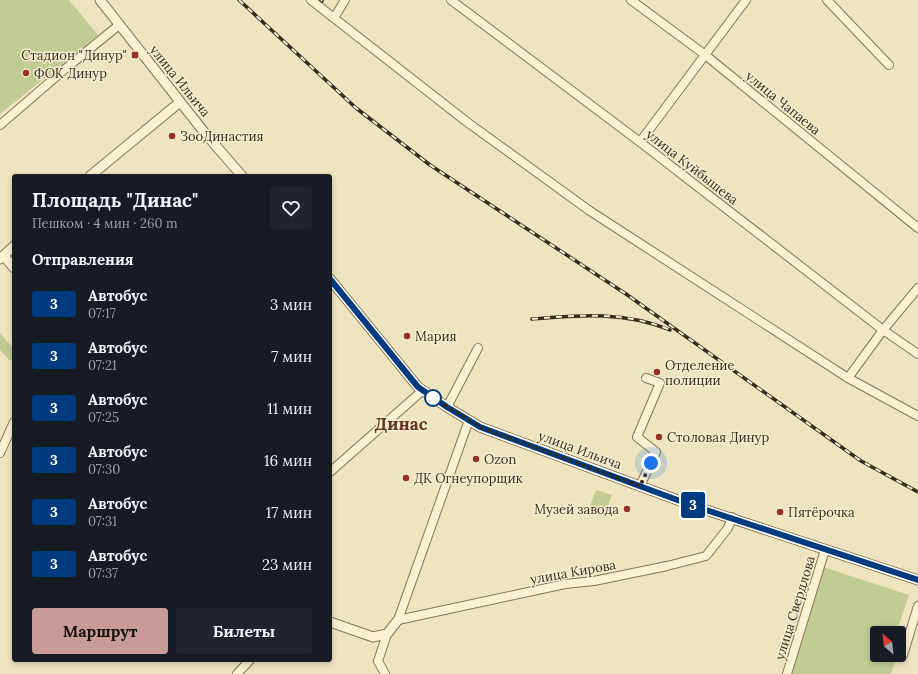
<!DOCTYPE html>
<html lang="ru">
<meta charset="utf-8">
<style>
:root{--surface:#171b24;--page:#20242c;--text:#f1f3f6;--muted:#9ea1a6;--accent:#c89b99}
body{margin:0;font-family:Lora,serif;background:var(--page);color:var(--text);height:100vh;display:flex;flex-direction:column;font-size:15px;white-space:nowrap}
*{box-sizing:border-box;margin:0}
p{font-size:13px;color:var(--muted)}
.icon{flex:none;width:22px;height:22px;fill:none;stroke:currentColor;stroke-width:2;stroke-linecap:round;stroke-linejoin:round}
.map{position:relative;flex:1;overflow:hidden}
.drawer{position:absolute;left:12px;top:174px;width:320px;height:488px;display:flex;flex-direction:column;background:var(--surface);border-radius:4px;box-shadow:0 2px 6px #0003}
.drawer>*{flex:none}
.badge{padding:0 8px;border-radius:3px;font-size:14px;line-height:26px}
.needle{width:26px;rotate:332deg}
.fabs{position:absolute;left:870px;top:626px;display:grid;gap:8px}
.fabs a{display:grid;place-items:center;width:36px;height:36px;border-radius:4px;background:var(--surface);box-shadow:0 2px 6px #0003;font-size:20px}
.you{position:absolute;width:20px;height:20px;margin:-10px;border:3px solid #fff;border-radius:50%;background:#1a73e8;box-shadow:0 0 0 6px #1a73e833}
.map>.badge{position:absolute;translate:-50% -50%;box-shadow:0 0 0 2px #fff}
h2{padding:0 20px;font-size:15px;line-height:36px}
.round{display:grid;place-items:center;flex:none;width:42px;height:42px;border-radius:4px;background:var(--page)}
.headline{display:flex;align-items:center;justify-content:space-between;height:68px;padding:0 20px}
h1{font-size:19px;font-weight:800;line-height:30px}
.action{display:flex;gap:8px;margin-top:auto;padding:8px 20px}
.action a{flex:1;height:46px;border-radius:4px;background:var(--accent);color:#111;font-size:16px;font-weight:800;line-height:46px;text-align:center}
.action a+a{background:var(--page);color:var(--text)}
ul{padding:0;list-style:none}
li{display:flex;align-items:center;gap:12px;height:52px;padding:0 20px}
li div{flex:1}
li b{display:block;font-size:15px}
li em{font-style:normal}
li .badge{min-width:44px;font-weight:700;text-align:center}
.map>svg:first-child{display:block}
</style>
<div class="map">
<svg width="918" height="674" viewBox="0 0 918 674">
<rect width="100%" height="100%" fill="#eee4bf"/>
<!-- green -->
<g fill="#c0cc93">
<polygon points="0,0 69,0 98,35 0,114"/>
<polygon points="0,333 14,349 14,358 10,361 0,350"/>
<polygon points="596,490 612,495 606,512 590,506"/>
<polygon points="823,567 909,595 896,633 877,633 877,655 897,656 891,674 790,674"/>
</g>
<g fill="none" stroke-linecap="round" stroke-linejoin="round">
<defs>
<g id="minor">
<polyline points="311,0 467,122 590,211 848,378 918,416"/>
<polyline points="451,0 640,142 883,330 918,354"/>
<polyline points="631,0 704,54 918,228"/>
<polyline points="827,0 889,65"/>
<polyline points="334,18 345,0"/>
<polyline points="0,125 65,69 119,25"/>
<polyline points="640,142 746,0"/>
<polyline points="848,378 883,330 918,288"/>
<polyline points="447,407 478,348"/>
<polyline points="0,453 14,422"/>
<polyline points="330,472 422,391"/>
<polyline points="640,486 656,452 637,437 660,383 646,378"/>
<polyline points="398,620 565,584 594,581 667,566 706,556 728,528 732,517"/>
<polyline points="398,620 469,420"/>
<polyline points="903,655 918,606"/>
<polyline points="237,674 250,660"/>
<polyline points="385,674 378,661 387,634"/>
<polyline points="787,674 825,550"/>
</g>
<g id="tertiary">
<polyline points="100,0 204,132 242,176"/>
<polyline points="90,176 180,102"/>
<polyline points="4,256 14,268"/>
<polyline points="0,259 14,246"/>
<polyline points="330,279 418,387 447,407 480,427 691,505 918,580"/>
<polyline points="330,622 373,637 387,634 398,620"/>
</g>
</defs>
<!-- minor casing -->
<use href="#minor" stroke="#867457" stroke-width="10"/>
<!-- tertiary casing -->
<use href="#tertiary" stroke="#867457" stroke-width="11"/>
<!-- minor -->
<use href="#minor" stroke="#f9f1d2" stroke-width="8"/>
<!-- tertiary -->
<use href="#tertiary" stroke="#f9f1d2" stroke-width="9"/>
<defs>
<g id="rail">
<polyline points="239,0 356,108 430,165 626,294 861,461 918,492"/>
<polyline points="321,0 322,1"/>
<path d="M532,319C580,315 625,311 670,330"/>
</g>
</defs>
<!-- rail casing -->
<use href="#rail" stroke="#362b1c" stroke-width="3.5"/>
<!-- rail -->
<use href="#rail" stroke="#f5edcf" stroke-width="2" stroke-dasharray="6" stroke-linecap="butt"/>
</g>
<g fill="none" stroke-linecap="round" stroke-linejoin="round">
<defs>
<polyline id="line" points="330,279 418,387 447,407 480,427 691,505 918,580"/>
</defs>
<!-- line casing -->
<use href="#line" stroke="#fff" stroke-width="9"/>
<!-- line -->
<use href="#line" stroke="#003b80" stroke-width="6"/>
<!-- walk -->
<polyline stroke="#362b1c" stroke-width="4" stroke-dasharray="0 7.2" points="433,398 483,428 640,486 651,463"/>
</g>
<!-- markers -->
<g fill="#963027" stroke="#f5edcf" stroke-width="1.5">
<rect x="131" y="51" width="8" height="8" rx="2"/>
<circle cx="26" cy="73" r="4"/>
<circle cx="172" cy="136" r="4"/>
<circle cx="407" cy="336" r="4"/>
<circle cx="657" cy="372" r="4"/>
<circle cx="659" cy="437" r="4"/>
<circle cx="476" cy="459" r="4"/>
<circle cx="406" cy="478" r="4"/>
<circle cx="627" cy="509" r="4"/>
<circle cx="780" cy="512" r="4"/>
</g>
<circle fill="#fff" stroke="#003b80" stroke-width="2" cx="433" cy="398" r="8"/>
<g text-anchor="middle" dominant-baseline="central" stroke-width="3" stroke-linejoin="round" paint-order="stroke">
<!-- poi labels -->
<g font-size="13" fill="#362b1c" stroke="#f5edcf" text-anchor="start">
<text x="127" y="55" text-anchor="end">Стадион "Динур"</text>
<text x="34" y="73">ФОК Динур</text>
<text x="180" y="136">ЗооДинастия</text>
<text x="415" y="336">Мария</text>
<text x="665" y="365">Отделение<tspan x="665" dy="15">полиции</tspan></text>
<text x="667" y="437">Столовая Динур</text>
<text x="484" y="459">Ozon</text>
<text x="414" y="478">ДК Огнеупорщик</text>
<text x="619" y="509" text-anchor="end">Музей завода</text>
<text x="788" y="512">Пятёрочка</text>
</g>
<!-- street labels -->
<g font-size="13" fill="#362b1c" stroke="#f5edcf">
<text transform="translate(180 81) rotate(51)">улица Ильича</text>
<text transform="translate(783 103) rotate(39)">улица Чапаева</text>
<text transform="translate(692 167) rotate(38)">улица Куйбышева</text>
<text transform="translate(580 450) rotate(20)">улица Ильича</text>
<text transform="translate(573 572) rotate(-10)">улица Кирова</text>
<text transform="translate(795 608) rotate(-73)">улица Свердлова</text>
</g>
<!-- district labels -->
<g font-size="17" font-weight="bold" fill="#63301b" stroke="#f5edcf">
<text x="401" y="424">Динас</text>
</g>
</g>
</svg>
<div class="fabs">
<a><svg class="needle" viewBox="-14 -14 28 28"><path d="M0-13l5 13h-10z" fill="#e53935"/><path d="M0 13l5-13h-10z" fill="#9ea1a6"/></svg></a>
</div>
<div class="you" style="left:651px;top:463px"></div>
<b class="badge" style="left:693px;top:505px;background:#003b80;color:#fff">3</b>
<section class="drawer">
<div class="headline"><div><h1>Площадь &quot;Динас&quot;</h1><p>Пешком · 4 мин · 260 m</p></div><a class="round"><svg class="icon" aria-label="heart" viewBox="0 0 24 24"><path d="M12 20l-8-8c-3-5 5-10 8-4 3-6 11-1 8 4z"/></svg></a></div>
<h2>Отправления</h2>
<ul>
<li><span class="badge" style="background:#003b80;color:#fff">3</span><div><b>Автобус</b><p>07:17</p></div><em>3 мин</em></li>
<li><span class="badge" style="background:#003b80;color:#fff">3</span><div><b>Автобус</b><p>07:21</p></div><em>7 мин</em></li>
<li><span class="badge" style="background:#003b80;color:#fff">3</span><div><b>Автобус</b><p>07:25</p></div><em>11 мин</em></li>
<li><span class="badge" style="background:#003b80;color:#fff">3</span><div><b>Автобус</b><p>07:30</p></div><em>16 мин</em></li>
<li><span class="badge" style="background:#003b80;color:#fff">3</span><div><b>Автобус</b><p>07:31</p></div><em>17 мин</em></li>
<li><span class="badge" style="background:#003b80;color:#fff">3</span><div><b>Автобус</b><p>07:37</p></div><em>23 мин</em></li>
</ul>
<div class="action"><a>Маршрут</a><a>Билеты</a></div>
</section>
</div>
